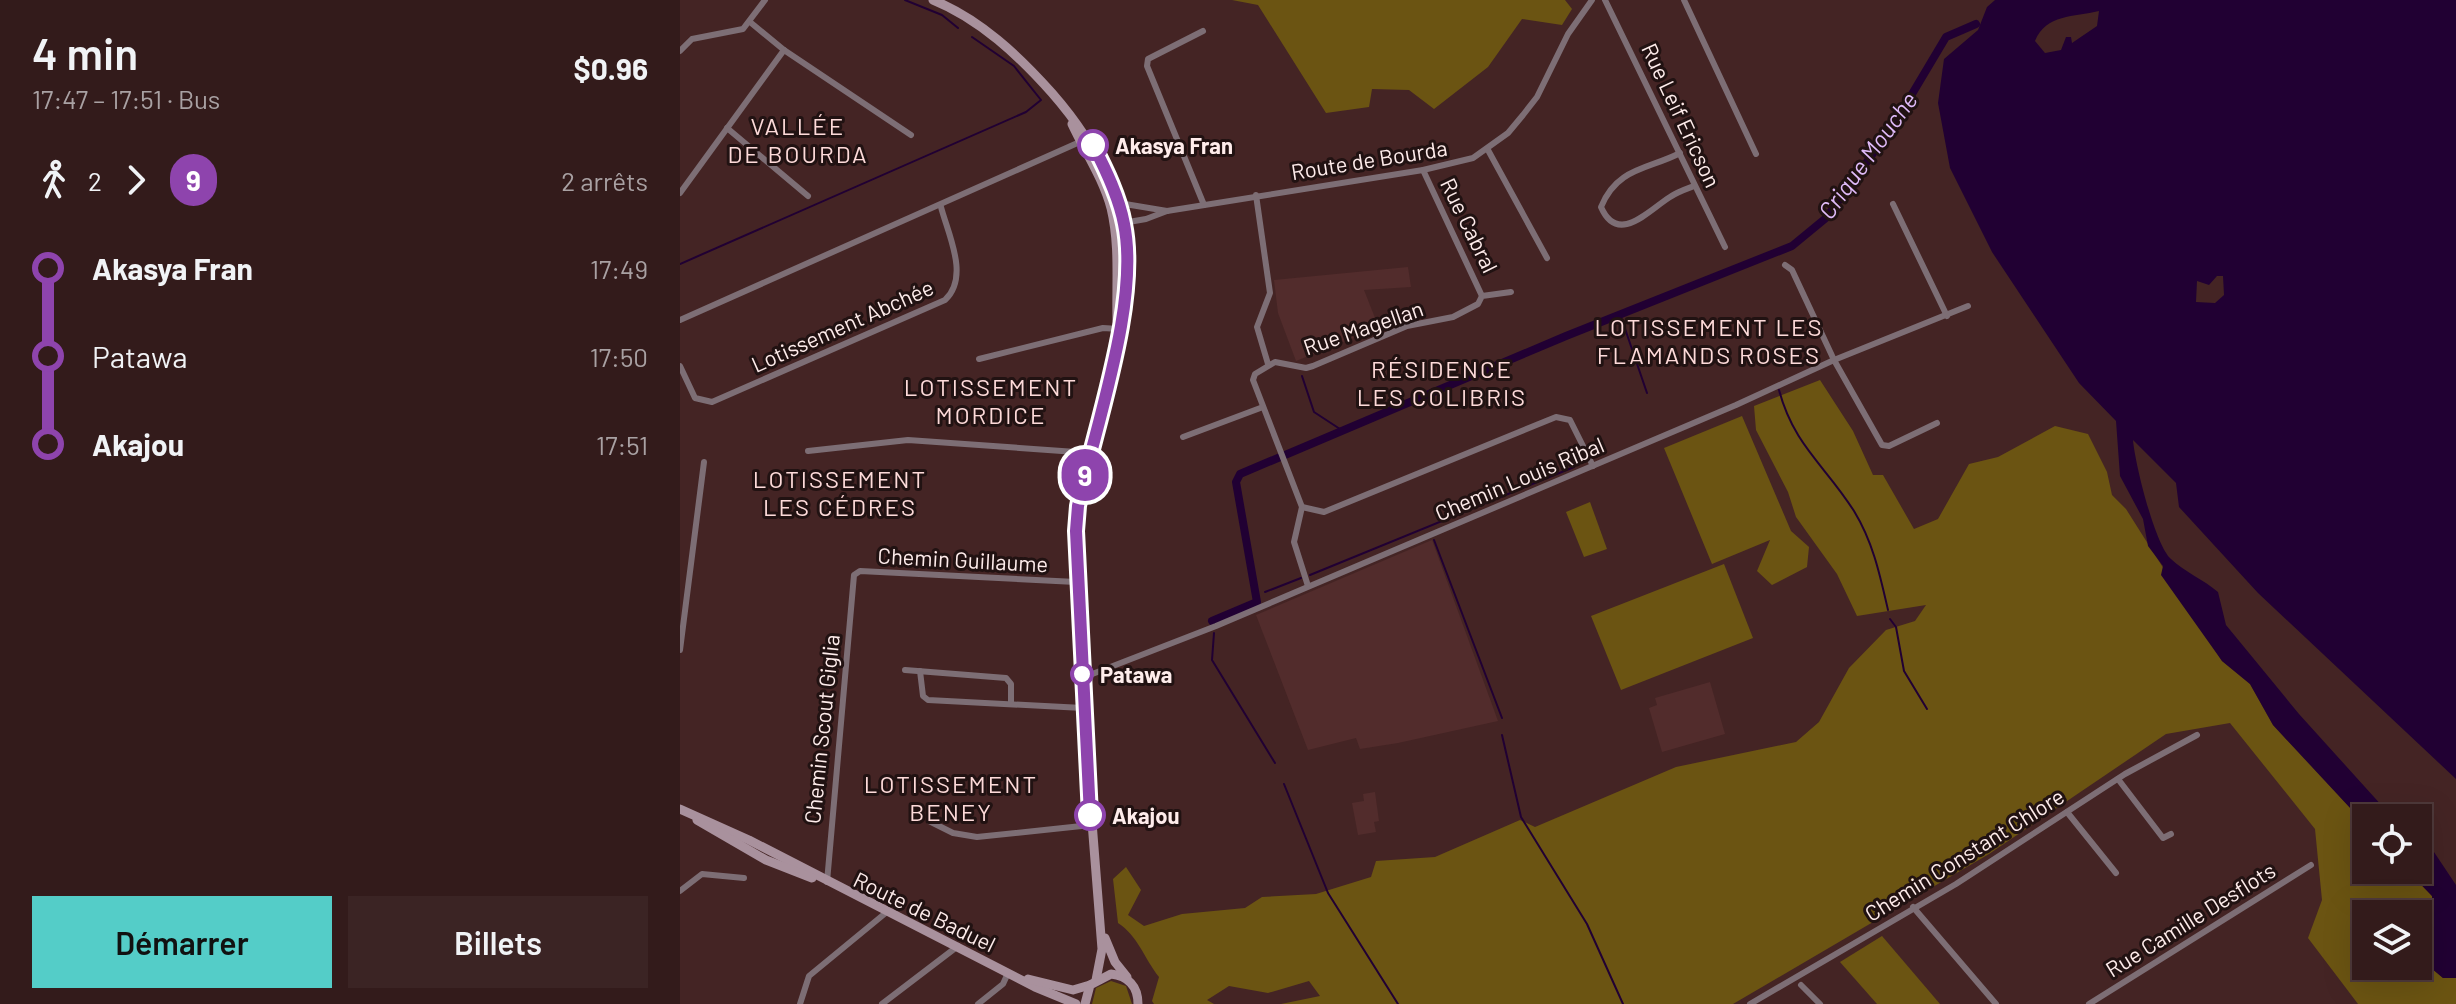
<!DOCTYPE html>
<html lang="fr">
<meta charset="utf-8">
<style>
:root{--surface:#331b1b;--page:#3b2424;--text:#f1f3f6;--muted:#a9a1a3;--line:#4e393a;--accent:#54cdc8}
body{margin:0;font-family:Barlow,sans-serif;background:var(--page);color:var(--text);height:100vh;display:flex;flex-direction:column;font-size:30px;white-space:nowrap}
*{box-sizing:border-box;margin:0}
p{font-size:26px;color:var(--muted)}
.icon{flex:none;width:44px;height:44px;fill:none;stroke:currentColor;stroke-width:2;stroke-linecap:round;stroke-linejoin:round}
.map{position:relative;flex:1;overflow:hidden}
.panel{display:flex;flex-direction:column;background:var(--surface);width:680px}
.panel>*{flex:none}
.badge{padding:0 16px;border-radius:26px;font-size:28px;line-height:52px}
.buttons{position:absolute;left:1672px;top:804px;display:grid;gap:16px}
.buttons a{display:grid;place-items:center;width:80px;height:80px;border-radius:0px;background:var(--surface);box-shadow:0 8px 32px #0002,0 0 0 2px var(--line);font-size:40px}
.map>.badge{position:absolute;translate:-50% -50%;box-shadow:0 0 0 4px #fff}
.legs{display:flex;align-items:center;gap:12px;height:88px;padding:0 32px;font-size:26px}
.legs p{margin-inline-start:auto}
.overview{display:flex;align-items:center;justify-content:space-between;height:136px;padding:0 32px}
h1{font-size:44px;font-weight:600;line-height:60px}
.action{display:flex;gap:16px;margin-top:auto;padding:16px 32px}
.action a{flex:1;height:92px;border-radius:0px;background:var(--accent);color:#111;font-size:32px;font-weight:600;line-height:92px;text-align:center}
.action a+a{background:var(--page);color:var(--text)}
ul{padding:0 32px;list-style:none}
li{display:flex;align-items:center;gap:28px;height:88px;font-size:30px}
li i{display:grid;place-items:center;width:12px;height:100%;margin:0 10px;background:currentColor}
li i::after{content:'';width:20px;height:20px;margin:-10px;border:6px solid;border-radius:50%;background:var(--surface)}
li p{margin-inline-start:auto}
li:first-child i{background:linear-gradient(#0000 50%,currentColor 0)}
li:last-child i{background:linear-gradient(currentColor 50%,#0000 0)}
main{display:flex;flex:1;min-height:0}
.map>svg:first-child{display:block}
</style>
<main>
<section class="panel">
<div class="overview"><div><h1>4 min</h1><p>17:47 – 17:51 · Bus</p></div><b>$0.96</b></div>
<div class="legs"><svg class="icon" aria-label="walk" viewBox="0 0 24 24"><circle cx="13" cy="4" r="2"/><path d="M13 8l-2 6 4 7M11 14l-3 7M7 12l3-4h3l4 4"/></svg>2<svg class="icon" aria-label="forward" viewBox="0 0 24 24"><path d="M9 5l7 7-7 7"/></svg><b class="badge" style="background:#8e44ad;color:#fff">9</b><p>2 arrêts</p></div>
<ul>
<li><i style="color:#8e44ad"></i><b>Akasya Fran</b><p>17:49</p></li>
<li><i style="color:#8e44ad"></i><span>Patawa</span><p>17:50</p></li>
<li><i style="color:#8e44ad"></i><b>Akajou</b><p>17:51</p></li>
</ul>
<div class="action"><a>Démarrer</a><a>Billets</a></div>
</section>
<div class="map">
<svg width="1776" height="1004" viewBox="0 0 1776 1004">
<rect width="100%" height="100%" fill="#442424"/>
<!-- built -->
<g fill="#522c2c">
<polygon points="728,267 731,287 684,290 699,328 616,361 598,313 594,280"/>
<polygon points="752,540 818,721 718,743 680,749 676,738 628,750 576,615"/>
<polygon points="1030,682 1045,734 982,752 969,708 977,705 975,698"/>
<polygon points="695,792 699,821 694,822 696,832 678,835 672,803 684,801 683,794"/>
</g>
<!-- green -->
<g fill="#6b5412">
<polygon points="552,0 885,0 892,9 882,25 842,19 808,67 754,109 729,90 692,89 689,107 646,113 578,5"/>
<path d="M1140,380L1173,431L1193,475H1203L1234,529L1258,519L1289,464L1318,457L1375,426L1408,434L1427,472L1432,495L1446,509L1542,661L1570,684L1593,725L1686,825V870H1727L1752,896L1753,913L1738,931V914H1686V966H1738V957L1763,978H1776V1004H1678L1675,1000L1628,938L1642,900L1635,829L1550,723L1486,734L1309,854L1053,1004H601L640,996L629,981L588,993L549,986L527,1000L534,1004H474L472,1001L479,977C464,958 458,936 438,923L433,879L446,867L461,890L448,915L464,926L502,914L565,908L582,897L636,894L691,877L696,861L755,857L840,820L855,827L996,767L1116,742L1139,722L1169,668L1206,630L1235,621L1246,605L1177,616L1157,574L1116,517L1108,492L1076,430L1074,406Z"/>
<polygon points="1062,416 1111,531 1129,547 1127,567 1092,585 1077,571 1090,540 1032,564 984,448"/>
<polygon points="910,502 927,549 904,557 886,512"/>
<polygon points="1044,564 1073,638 941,690 911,616"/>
<polygon points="1202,936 1260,1004 1197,1004 1160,962"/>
<polygon points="431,981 446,986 452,1004 412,1004 416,988"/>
</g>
<!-- water -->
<g fill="#210033" fill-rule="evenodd">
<path d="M1315,0H1776V779L1578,593L1499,507L1496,483L1453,440C1455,464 1475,545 1491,559C1505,572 1524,580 1538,592L1546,625L1619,714L1713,818H1686V825L1593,725L1570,684L1542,661L1481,575L1483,566L1468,546L1463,519L1440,476L1436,421L1399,383L1312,252L1270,168L1258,103L1264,59L1298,30L1307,7ZM1419,11L1417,26L1392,43L1391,37H1386L1381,50L1365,53L1355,41C1366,14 1394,17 1419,11ZM1537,276H1543L1544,295L1535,303L1516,302L1517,281L1529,285Z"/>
<polygon points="1738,828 1776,885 1776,978 1763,978 1738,957 1738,931 1753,913 1752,896 1727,870 1738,870"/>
</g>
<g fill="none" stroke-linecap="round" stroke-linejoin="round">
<!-- stream -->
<g stroke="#210033" stroke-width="2">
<polyline points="225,0 262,15 278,28"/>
<polyline points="0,264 346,112 361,100 334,66 292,37"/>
<polyline points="940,314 967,393"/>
<polyline points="622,376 634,412 663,431"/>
<path d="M1099,390C1114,446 1145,465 1174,511C1193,542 1200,575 1208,610"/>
<polyline points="754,540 822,718"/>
<polyline points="630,575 894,467"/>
<polyline points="585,592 621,578"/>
<polyline points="1210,619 1216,627 1224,671 1247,709"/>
<polyline points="534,633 532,660 595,763"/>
<polyline points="822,735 841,817 907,924 943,1004"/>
<polyline points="604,784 648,893 718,1004"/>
</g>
<!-- canal -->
<polyline stroke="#210033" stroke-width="8" points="532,621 577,602 556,482 560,474 886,336 1112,246 1146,218 1213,126 1266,37 1296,24"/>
<!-- street -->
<g stroke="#7d6e75" stroke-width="6">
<polyline points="925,0 1045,247"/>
<polyline points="1004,0 1076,154"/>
<polyline points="70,22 104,50 231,135"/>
<polyline points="523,31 468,59 467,66 524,205"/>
<polyline points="0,51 12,39 63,29 85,0"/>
<polyline points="47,128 128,196"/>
<polyline points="808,150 867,258"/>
<path d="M1000,153C970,169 937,167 921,207C938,246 969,210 990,197C997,192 1006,189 1014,186"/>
<polyline points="743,170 802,296"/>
<polyline points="0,193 104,50"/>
<polyline points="576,195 590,293 577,327 588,364"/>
<polyline points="1213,204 1267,316"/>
<polyline points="436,206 445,204 487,211"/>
<polyline points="437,224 466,219 487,211 743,170 793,158 828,133 843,115 857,97 888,34 912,0"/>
<polyline points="1105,265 1112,270 1154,360 1202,445 1209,446 1257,423"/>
<polyline points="0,320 402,141"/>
<polyline points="299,359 423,328 439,329"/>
<path d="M0,366L15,398L32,402L265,300C290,277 268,234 261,207"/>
<polyline points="503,437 583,407"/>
<polyline points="128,451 228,440 410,453"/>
<polyline points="622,507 644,512 876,417 890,420 913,466"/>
<polyline points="628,586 614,542 622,507 573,380 575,374 595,362 626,368 633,366 727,326 773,317 798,304 802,296 831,292"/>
<polyline points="0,650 24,462"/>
<polyline points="225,670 326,678 331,684 331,704"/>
<polyline points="240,671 243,696 248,700 403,708"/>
<polyline points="402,678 536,626 1056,405 1154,360 1288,306"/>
<polyline points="1438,779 1483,838 1491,834"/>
<polyline points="1387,812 1436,873"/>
<polyline points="249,821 273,833 297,837 411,825"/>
<polyline points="147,882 174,575 180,571 396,582"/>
<polyline points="0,891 22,874 64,878"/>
<polyline points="1233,907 1316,1004"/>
<polyline points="1121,985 1140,1004"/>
<polyline points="120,1004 129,976 208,911"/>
<polyline points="202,1004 278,946"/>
<polyline points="298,1004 323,984 328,973"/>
<polyline points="1070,1004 1276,884 1445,774 1517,735"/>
<polyline points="1409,1004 1631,865"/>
</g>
<!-- secondary -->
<g stroke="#a9919d" stroke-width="9">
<path d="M253,0C300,19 339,56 372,93C497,236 434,343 398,506L396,531L403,708L422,949L416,980"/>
<path d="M392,124C405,152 423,178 431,208C440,246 436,282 437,320"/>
<polyline points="0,809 69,840 355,987 396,1004"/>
<polyline points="17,820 86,860 132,878"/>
<polyline points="425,938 435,962 447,977"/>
<polyline points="348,979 393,990 410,985"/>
<path d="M405,1004L410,985L431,974C448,976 458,986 458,1004"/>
</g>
</g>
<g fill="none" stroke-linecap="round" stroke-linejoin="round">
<defs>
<path id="line-1" d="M410,815L396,531L398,506C415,426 460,302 444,224C439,197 426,170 413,145"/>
</defs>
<!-- line-1 casing -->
<use href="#line-1" stroke="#fff" stroke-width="18"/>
<!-- line-1 -->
<use href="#line-1" stroke="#8e44ad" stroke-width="12"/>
</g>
<!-- markers -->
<g fill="#fff" stroke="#8e44ad" stroke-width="4">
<circle cx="413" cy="145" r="14"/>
<circle cx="402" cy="674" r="10"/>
<circle cx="410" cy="815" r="14"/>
</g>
<g text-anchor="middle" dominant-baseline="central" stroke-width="6" stroke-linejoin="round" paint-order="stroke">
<!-- street labels -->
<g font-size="22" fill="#feeceb" stroke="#211212">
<text transform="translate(1002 115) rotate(65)">Rue Leif Ericson</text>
<text transform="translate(689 159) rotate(-9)">Route de Bourda</text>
<text transform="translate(790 225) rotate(64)">Rue Cabral</text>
<text transform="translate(162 325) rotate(-24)">Lotissement Abchée</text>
<text transform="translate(683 327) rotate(-19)">Rue Magellan</text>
<text transform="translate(839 478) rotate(-23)">Chemin Louis Ribal</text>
<text transform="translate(283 559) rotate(3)">Chemin Guillaume</text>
<text transform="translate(141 729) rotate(-84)">Chemin Scout Giglia</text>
<text transform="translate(1284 854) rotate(-32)">Chemin Constant Chlore</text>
<text transform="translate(245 911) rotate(26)">Route de Baduel</text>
<text transform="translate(1510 919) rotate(-32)">Rue Camille Desflots</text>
</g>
<!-- stop labels -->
<g font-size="22" font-weight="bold" fill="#feeceb" stroke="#211212" text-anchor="start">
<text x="435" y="145">Akasya Fran</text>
<text x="420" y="674">Patawa</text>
<text x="432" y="815">Akajou</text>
</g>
<!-- neighbourhood labels -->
<g font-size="24" letter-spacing="2" fill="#fddad9" stroke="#211212">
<text x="118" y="125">VALLÉE<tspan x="118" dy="28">DE BOURDA</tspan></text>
<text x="1029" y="326">LOTISSEMENT LES<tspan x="1029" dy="28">FLAMANDS ROSES</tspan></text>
<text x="762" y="368">RÉSIDENCE<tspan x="762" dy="28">LES COLIBRIS</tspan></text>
<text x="311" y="386">LOTISSEMENT<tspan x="311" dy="28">MORDICE</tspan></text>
<text x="160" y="478">LOTISSEMENT<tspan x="160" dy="28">LES CÉDRES</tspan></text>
<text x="271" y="783">LOTISSEMENT<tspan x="271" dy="28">BENEY</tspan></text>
</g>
<!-- water labels -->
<g font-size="24" font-style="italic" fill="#dfbaf8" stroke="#211212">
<text transform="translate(1187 155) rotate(-54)">Crique Mouche</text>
</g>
</g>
</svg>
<div class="buttons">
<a><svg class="icon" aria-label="locate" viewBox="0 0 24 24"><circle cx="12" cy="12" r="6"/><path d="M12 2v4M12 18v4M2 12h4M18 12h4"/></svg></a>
<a><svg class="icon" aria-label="layers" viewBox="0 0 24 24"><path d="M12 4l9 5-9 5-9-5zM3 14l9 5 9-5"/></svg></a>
</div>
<b class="badge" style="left:405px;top:475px;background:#8e44ad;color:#fff">9</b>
</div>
</main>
